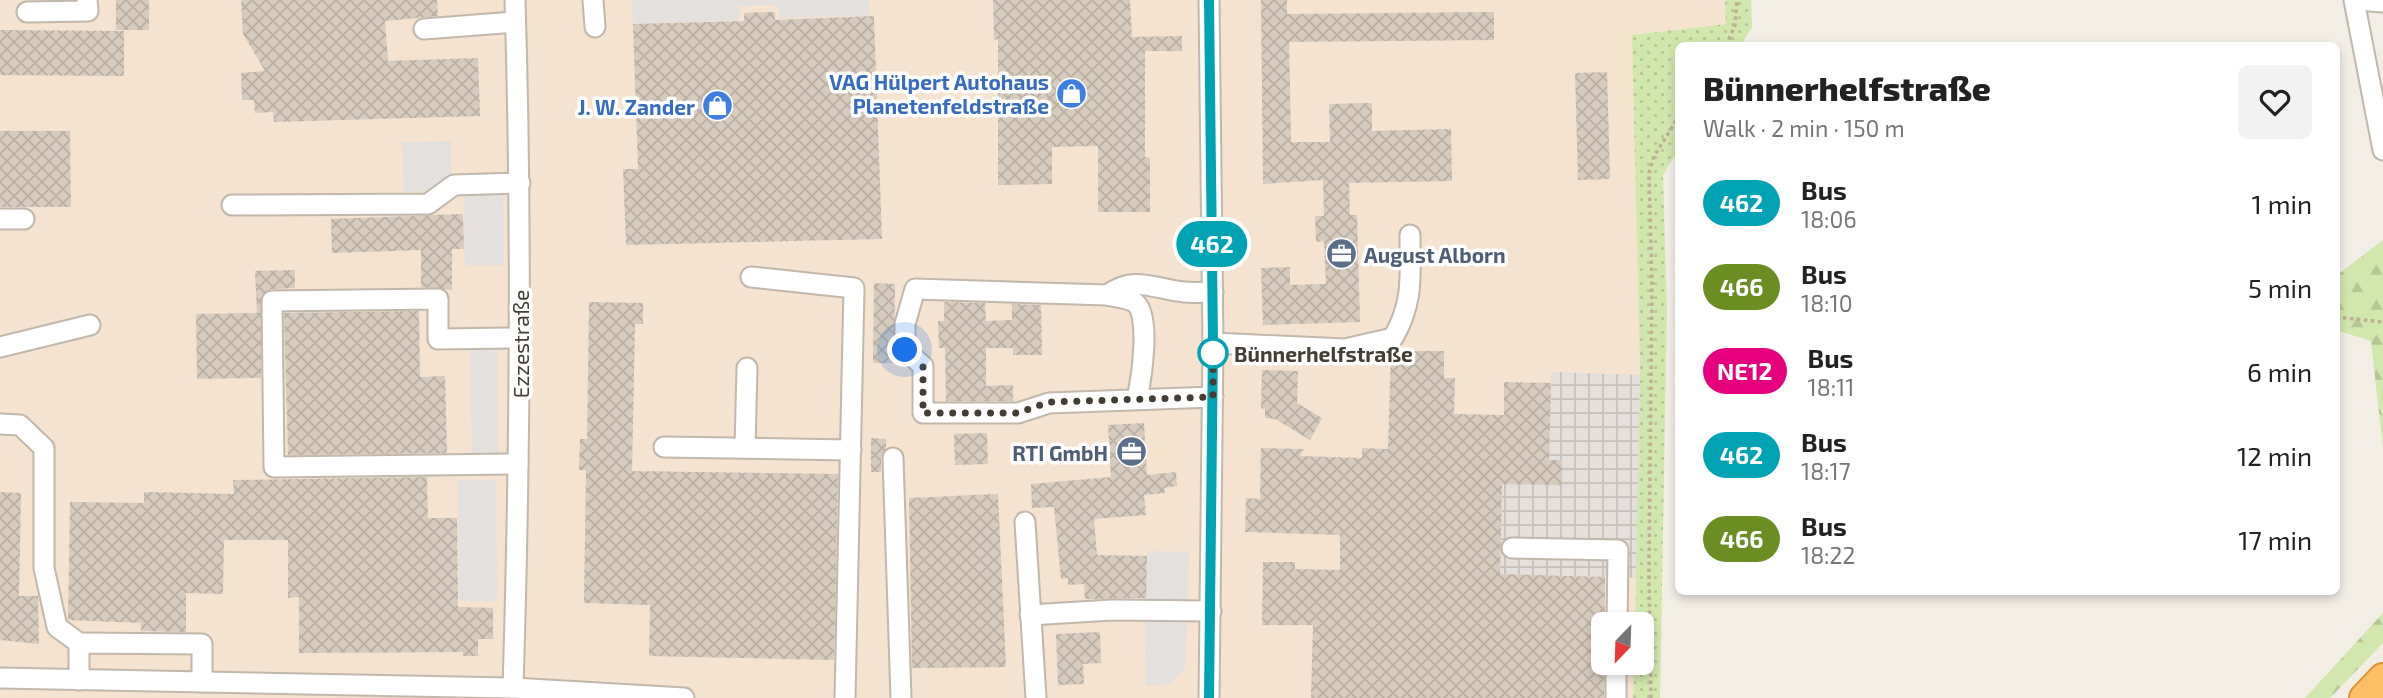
<!DOCTYPE html>
<meta charset="utf-8">
<style>
:root{--surface:#fff;--page:#f2f2f2;--text:#222;--muted:#767676}
body{margin:0;font-family:"Exo 2",sans-serif;background:var(--page);color:var(--text);height:100vh;display:flex;flex-direction:column;font-size:26px;white-space:nowrap}
*{box-sizing:border-box;margin:0}
p{font-size:23px;color:var(--muted)}
.icon{flex:none;width:38px;height:38px;fill:none;stroke:currentColor;stroke-width:2;stroke-linecap:round;stroke-linejoin:round}
.map{position:relative;flex:1;overflow:hidden}
.side{position:absolute;left:1675px;top:42px;width:665px;height:553px;display:flex;flex-direction:column;background:var(--surface);border-radius:10px;box-shadow:0 4px 10px #0003}
.side>*{flex:none}
.badge{padding:0 14px;border-radius:23px;font-size:24px;line-height:46px}
.needle{width:46px;rotate:203deg}
.tools{position:absolute;left:1591px;top:612px;display:grid;gap:14px}
.tools a{display:grid;place-items:center;width:63px;height:63px;border-radius:10px;background:var(--surface);box-shadow:0 4px 10px #0003;font-size:35px}
.you{position:absolute;width:35px;height:35px;margin:-18px;border:5px solid #fff;border-radius:50%;background:#1a73e8;box-shadow:0 0 0 10px #1a73e833}
.map>.badge{position:absolute;translate:-50% -50%;box-shadow:0 0 0 4px #fff}
.round{display:grid;place-items:center;flex:none;width:74px;height:74px;border-radius:10px;background:var(--page)}
.head{display:flex;align-items:center;justify-content:space-between;height:119px;padding:0 28px}
h1{font-size:33px;font-weight:800;line-height:52px}
ul{padding:0;list-style:none}
li{display:flex;align-items:center;gap:21px;height:84px;padding:0 28px}
li div{flex:1}
li b{display:block;font-size:26px}
li em{font-style:normal}
li .badge{min-width:77px;font-weight:700;text-align:center}
.map>svg:first-child{display:block}
</style>
<div class="map">
<svg width="2383" height="698" viewBox="0 0 2383 698">
<defs>
<pattern id="industrial-grid" width="8" height="8" patternUnits="userSpaceOnUse" patternTransform="scale(1.75)"><rect width="8" height="8" fill="#e4dfda"/><path d="M0 4h8M4 0v8" fill="none" stroke="#c5c0bc"/></pattern>
<pattern id="grass-dots" width="8" height="8" patternUnits="userSpaceOnUse" patternTransform="scale(1.75)"><rect width="8" height="8" fill="#d1e7ad"/><path d="M2 2h.1M6 6h.1" fill="none" stroke="#b5c795" stroke-width="1.8" stroke-linecap="round"/></pattern>
<pattern id="forest-firs" width="22" height="20" patternUnits="userSpaceOnUse" patternTransform="scale(1.75)"><rect width="22" height="20" fill="#d1e7ad"/><path d="M5 1l3.5 6h-7zM16 11l3.5 6h-7z" fill="#b5c795"/></pattern>
<pattern id="building-cross-hatch" width="8" height="8" patternUnits="userSpaceOnUse" patternTransform="scale(1.75)"><rect width="8" height="8" fill="#d7cbbd"/><path d="M0 0l8 8M0 8l8-8" fill="none" stroke="#baafa3"/></pattern>
</defs>
<rect width="100%" height="100%" fill="#f2ede5"/>
<!-- commercial -->
<polygon fill="#f5e2cf" points="0,0 1725,0 1726,24 1632,35 1640,369 1634,625 1603,625 1603,663 1634,663 1633,698 0,698"/>
<!-- industrial -->
<polygon fill="url(#industrial-grid)" points="1551,372 1640,375 1636,578 1500,574 1503,460 1549,460"/>
<!-- grass -->
<polygon fill="url(#grass-dots)" points="1725,0 1751,0 1752,27 1741,45 1678,46 1678,150 1663,175 1667,310 1660,698 1633,698 1634,663 1642,663 1642,625 1635,625 1640,369 1632,35 1726,24"/>
<!-- forest -->
<g fill="url(#forest-firs)">
<polygon points="2383,240 2383,448 2371,341 2336,330 2336,276"/>
<polygon points="2383,613 2383,643 2330,698 2305,698"/>
</g>
<!-- parking -->
<g fill="#e3e0dd">
<polygon points="632,0 869,0 870,15 779,18 778,5 740,6 739,20 633,24"/>
<polygon points="451,141 451,177 427,191 404,192 402,142"/>
<polygon points="464,195 503,195 504,265 465,265"/>
<polygon points="470,344 497,344 498,454 472,455"/>
<polygon points="458,480 496,480 497,601 459,601"/>
<polygon points="1147,551 1189,552 1187,606 1146,605"/>
<polygon points="1145,616 1187,616 1185,668 1170,684 1146,686"/>
</g>
<!-- building -->
<g fill="url(#building-cross-hatch)">
<rect x="116" y="0" width="33" height="30"/>
<polygon points="241,0 437,0 438,16 385,21 388,61 478,58 480,116 274,122 273,112 255,113 254,100 242,100 241,73 265,71 243,34"/>
<polygon points="993,0 1130,0 1132,37 1182,36 1182,51 1145,51 1145,157 1150,158 1150,212 1098,212 1098,146 1052,147 1052,184 998,185 998,39 994,40"/>
<polygon points="1261,0 1287,0 1287,14 1494,12 1494,40 1289,42 1291,142 1330,142 1329,104 1372,103 1372,131 1451,129 1452,181 1349,183 1350,215 1357,215 1360,322 1263,325 1261,268 1290,267 1290,285 1326,284 1324,241 1316,242 1315,216 1324,216 1323,180 1263,184"/>
<polygon points="775,12 775,20 874,16 882,239 626,245 623,169 638,169 633,24 744,21 744,13"/>
<polygon points="0,30 124,31 124,76 0,75"/>
<polygon points="1607,72 1610,179 1578,180 1575,73"/>
<polygon points="0,131 70,131 71,207 0,207"/>
<polygon points="463,214 464,249 452,249 452,290 421,287 421,250 332,253 331,219"/>
<polygon points="295,270 295,288 271,289 261,296 261,378 197,379 196,314 257,313 255,271"/>
<polygon points="874,283 895,284 894,363 873,363"/>
<polygon points="589,302 643,303 643,324 635,324 632,471 838,474 834,660 649,656 650,605 584,603 586,470 579,470 580,439 587,439"/>
<polygon points="944,302 985,303 986,321 1012,320 1012,304 1041,305 1042,355 1013,355 1013,348 986,348 986,386 1013,385 1013,401 946,401 945,348 939,348 938,321 944,321"/>
<polygon points="419,311 420,377 445,376 447,453 288,455 284,313"/>
<polygon points="1391,351 1444,351 1444,378 1455,378 1454,414 1504,415 1504,382 1551,383 1549,460 1562,460 1561,485 1502,484 1500,574 1605,577 1604,698 1311,698 1313,625 1262,625 1263,562 1295,562 1295,569 1340,570 1340,535 1245,532 1246,498 1260,499 1261,448 1304,449 1300,456 1362,458 1362,448 1388,449"/>
<polygon points="1262,370 1298,371 1297,403 1322,418 1310,440 1275,419 1265,418 1265,409 1261,408"/>
<polygon points="1144,423 1147,475 1176,472 1177,486 1164,488 1165,493 1144,495 1146,515 1094,519 1097,555 1147,556 1146,598 1085,599 1084,584 1068,585 1068,578 1061,579 1054,507 1032,508 1031,484 1111,477 1108,425"/>
<polygon points="987,433 988,464 955,465 954,434"/>
<polygon points="871,438 886,439 886,448 881,458 881,472 871,472"/>
<polygon points="427,477 428,518 457,518 458,607 493,608 493,639 478,639 478,656 463,656 463,652 299,653 299,597 288,598 288,540 224,540 223,594 186,593 186,632 141,631 141,623 68,620 70,502 144,503 144,492 234,494 233,480"/>
<polygon points="0,492 21,493 19,596 38,596 39,644 0,640"/>
<polygon points="998,494 1006,667 912,668 909,498"/>
<polygon points="1100,632 1101,663 1083,664 1084,684 1058,685 1056,634"/>
</g>
<g fill="none" stroke-linecap="round" stroke-linejoin="round">
<defs>
<g id="minor">
<polyline points="593,0 595,27"/>
<polyline points="1209,0 1213,343 1209,698"/>
<polyline points="2354,0 2383,150"/>
<polyline points="2357,0 2383,2"/>
<polyline points="27,12 88,11 87,0"/>
<polyline points="424,29 515,22"/>
<polyline points="232,205 428,204 454,185 520,183"/>
<polyline points="0,219 24,219"/>
<polyline points="751,277 854,288 845,698"/>
<path d="M1107,295C1135,275 1154,289 1184,292C1193,293 1203,292 1213,292"/>
<path d="M1213,343L1345,349L1393,338C1414,302 1410,275 1410,235"/>
<polyline points="0,347 90,325"/>
<path d="M1137,398C1141,381 1152,312 1134,302C1127,298 1115,297 1107,295L915,289L905,324V350L923,366V413H1018L1049,403L1213,397"/>
<polyline points="0,424 20,425 44,448 44,568 57,627 79,643"/>
<polyline points="664,447 851,450"/>
<polyline points="745,448 747,368"/>
<polyline points="893,458 901,698"/>
<polyline points="518,464 274,467 272,301 438,299 438,339 520,338"/>
<polyline points="1025,522 1036,698"/>
<polyline points="1512,548 1618,550 1617,625"/>
<polyline points="1030,615 1112,610 1211,611"/>
<polyline points="0,678 513,688 684,698"/>
<polyline points="79,680 79,643 202,644 202,682"/>
<path d="M513,688C520,458 522,229 515,0"/>
<polyline points="1616,698 1616,663"/>
</g>
<polyline id="highway" points="2364,698 2383,678"/>
</defs>
<!-- minor casing -->
<use href="#minor" stroke="#c1b7aa" stroke-width="23"/>
<!-- highway casing -->
<use href="#highway" stroke="#dd9234" stroke-width="32"/>
<!-- path -->
<g stroke="#bfaf99" stroke-width="3.5" stroke-dasharray="3.5 3.5" stroke-linecap="butt">
<polyline points="1726,46 1735,25 1737,0"/>
<polyline points="2336,317 2383,322"/>
<polyline points="1651,698 1649,574 1652,284 1649,173 1654,156 1678,118"/>
</g>
<!-- minor -->
<use href="#minor" stroke="#fff" stroke-width="19"/>
<!-- highway -->
<use href="#highway" stroke="#fdbf65" stroke-width="28"/>
</g>
<g fill="none" stroke-linecap="round" stroke-linejoin="round">
<defs>
<polyline id="line" points="1209,0 1213,343 1209,698"/>
</defs>
<!-- line casing -->
<use href="#line" stroke="#fff" stroke-width="16"/>
<!-- line -->
<use href="#line" stroke="#00a3b4" stroke-width="10"/>
<!-- walk -->
<polyline stroke="#443d34" stroke-width="7" stroke-dasharray="0 12.6" points="905,350 923,366 923,413 1018,413 1049,402 1213,397 1213,353"/>
</g>
<!-- icons -->
<defs>
<symbol id="shop-disc" viewBox="-11 -11 22 22"><circle r="9.5" fill="#3f7fe0" stroke="#fff"/><path d="M-5-2.5h2.3a2.7 3.5 0 0 1 5.4 0H5L5.5 6h-11ZM-1.5-2.5h3a1.5 2.3 0 0 0-3 0Z" fill="#fff"/></symbol>
<symbol id="office-disc" viewBox="-11 -11 22 22"><circle r="9.5" fill="#5c6f8a" stroke="#fff"/><path d="M-6-3h4V-5.5h4V-3h4V5H-6ZM-1-4.5V-3h2v-1.5ZM-6 0V1H6V0Z" fill="#fff"/></symbol>
</defs>
<g fill-rule="evenodd">
<use href="#shop-disc" x="1054" y="76" width="35" height="35"/>
<use href="#shop-disc" x="700" y="88" width="35" height="35"/>
<use href="#office-disc" x="1324" y="236" width="35" height="35"/>
<use href="#office-disc" x="1114" y="434" width="35" height="35"/>
</g>
<!-- markers -->
<circle fill="#fff" stroke="#00a3b4" stroke-width="3.5" cx="1213" cy="353" r="14"/>
<g text-anchor="middle" dominant-baseline="central" stroke-width="7" stroke-linejoin="round" paint-order="stroke">
<!-- shop labels -->
<g font-size="21" font-weight="bold" fill="#366cbe" stroke="#fff" text-anchor="end">
<text x="1049" y="81">VAG Hülpert Autohaus<tspan x="1049" dy="24">Planetenfeldstraße</tspan></text>
<text x="695" y="106">J. W. Zander</text>
</g>
<!-- service labels -->
<g font-size="21" font-weight="bold" fill="#4e5e75" stroke="#fff" text-anchor="start">
<text x="1364" y="254">August Alborn</text>
<text x="1108" y="452" text-anchor="end">RTI GmbH</text>
</g>
<!-- street labels -->
<g font-size="21" fill="#443d34" stroke="#fff">
<text transform="translate(520 344) rotate(-90)">Ezzestraße</text>
</g>
<!-- stop labels -->
<g font-size="21" font-weight="bold" fill="#443d34" stroke="#fff" text-anchor="start">
<text x="1234" y="353">Bünnerhelfstraße</text>
</g>
</g>
</svg>
<div class="tools">
<a><svg class="needle" viewBox="-14 -14 28 28"><path d="M0-13l5 13h-10z" fill="#e53935"/><path d="M0 13l5-13h-10z" fill="#767676"/></svg></a>
</div>
<div class="you" style="left:905px;top:350px"></div>
<b class="badge" style="left:1212px;top:244px;background:#00a3b4;color:#fff">462</b>
<section class="side">
<div class="head"><div><h1>Bünnerhelfstraße</h1><p>Walk · 2 min · 150 m</p></div><a class="round"><svg class="icon" aria-label="heart" viewBox="0 0 24 24"><path d="M12 20l-8-8c-3-5 5-10 8-4 3-6 11-1 8 4z"/></svg></a></div>
<ul>
<li><span class="badge" style="background:#00a3b4;color:#fff">462</span><div><b>Bus</b><p>18:06</p></div><em>1 min</em></li>
<li><span class="badge" style="background:#6b8e23;color:#fff">466</span><div><b>Bus</b><p>18:10</p></div><em>5 min</em></li>
<li><span class="badge" style="background:#e6007e;color:#fff">NE12</span><div><b>Bus</b><p>18:11</p></div><em>6 min</em></li>
<li><span class="badge" style="background:#00a3b4;color:#fff">462</span><div><b>Bus</b><p>18:17</p></div><em>12 min</em></li>
<li><span class="badge" style="background:#6b8e23;color:#fff">466</span><div><b>Bus</b><p>18:22</p></div><em>17 min</em></li>
</ul>
</section>
</div>
